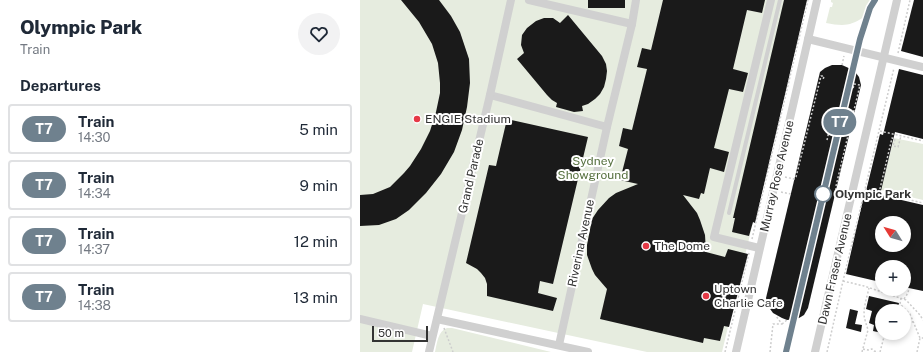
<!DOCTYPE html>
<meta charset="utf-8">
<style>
:root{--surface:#fff;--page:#f2f2f3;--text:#1f2937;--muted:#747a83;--line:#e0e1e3}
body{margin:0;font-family:"Public Sans",sans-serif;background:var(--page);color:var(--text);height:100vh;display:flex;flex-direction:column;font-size:15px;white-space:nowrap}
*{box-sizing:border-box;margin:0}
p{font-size:13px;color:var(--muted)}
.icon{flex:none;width:22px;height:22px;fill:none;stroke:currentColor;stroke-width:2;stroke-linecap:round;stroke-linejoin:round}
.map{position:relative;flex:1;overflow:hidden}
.side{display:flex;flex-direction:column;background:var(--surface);width:360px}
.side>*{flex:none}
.badge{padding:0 8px;border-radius:13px;font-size:14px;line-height:26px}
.needle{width:26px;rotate:307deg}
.controls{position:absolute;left:515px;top:216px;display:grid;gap:8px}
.controls a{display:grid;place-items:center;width:36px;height:36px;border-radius:50%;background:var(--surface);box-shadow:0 2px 6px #0003;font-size:20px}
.scale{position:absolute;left:12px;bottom:10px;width:56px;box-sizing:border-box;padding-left:4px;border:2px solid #333;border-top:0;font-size:11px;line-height:14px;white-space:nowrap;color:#333;-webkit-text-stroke:3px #fff;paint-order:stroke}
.map>.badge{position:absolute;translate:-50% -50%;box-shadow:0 0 0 2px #fff}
h2{padding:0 20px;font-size:15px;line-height:36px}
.round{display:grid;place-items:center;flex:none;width:42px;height:42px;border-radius:21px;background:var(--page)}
.overview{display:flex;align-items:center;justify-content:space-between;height:68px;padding:0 20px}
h1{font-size:19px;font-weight:800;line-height:30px}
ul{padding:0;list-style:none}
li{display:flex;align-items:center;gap:12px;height:50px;margin:0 8px 6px;padding:0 12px;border:2px solid var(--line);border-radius:4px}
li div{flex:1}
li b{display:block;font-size:15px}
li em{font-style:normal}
li .badge{min-width:44px;font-weight:700;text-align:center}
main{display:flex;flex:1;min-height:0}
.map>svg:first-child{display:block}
</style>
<main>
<section class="side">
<div class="overview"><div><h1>Olympic Park</h1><p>Train</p></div><a class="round"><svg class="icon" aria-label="heart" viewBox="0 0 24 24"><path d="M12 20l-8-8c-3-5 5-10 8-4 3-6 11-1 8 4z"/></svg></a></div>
<h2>Departures</h2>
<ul>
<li><span class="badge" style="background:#6f818e;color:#fff">T7</span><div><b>Train</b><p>14:30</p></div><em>5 min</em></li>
<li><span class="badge" style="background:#6f818e;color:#fff">T7</span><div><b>Train</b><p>14:34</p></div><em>9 min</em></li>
<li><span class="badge" style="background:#6f818e;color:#fff">T7</span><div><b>Train</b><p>14:37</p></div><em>12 min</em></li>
<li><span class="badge" style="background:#6f818e;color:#fff">T7</span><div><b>Train</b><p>14:38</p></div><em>13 min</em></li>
</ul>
</section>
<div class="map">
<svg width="563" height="352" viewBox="0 0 563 352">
<rect width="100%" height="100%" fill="#fff"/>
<!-- green -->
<g fill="#e6ecdf">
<polygon points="0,0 446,0 362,352 287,352 63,304 52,352 0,352"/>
<path d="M471,0H516C512,14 496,25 482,25C477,25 472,24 466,23L470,7H472L473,3L471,2Z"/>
<polygon points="534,138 563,144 563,200 521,190"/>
<path d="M87,328H92L191,352H75C77,343 78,331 87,328Z"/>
</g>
<!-- building -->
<g fill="#1a1a1a" fill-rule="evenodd">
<polygon points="41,0 79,0 91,16 100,32 109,59 110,83 107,107 102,130 94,152 81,174 66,193 49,210 36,219 19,225 0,226 0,195 13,194 30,187 44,173 50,166 61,149 70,131 76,112 80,93 80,83 78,63 72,44 59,22"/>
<rect x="228" y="0" width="37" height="8"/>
<polygon points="303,0 405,0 402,13 387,10 373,69 388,73 383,92 369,89 354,148 369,152 364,172 350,168 344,194 341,193 339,199 323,195 337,213 340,220 345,235 346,252 365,257 368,249 388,254 369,327 364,326 360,341 344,338 343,343 240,319 247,289 235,275 232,269 227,255 227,245 232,219 238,210 249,198 256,193 278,184 260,180 268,149 259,146 263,128 272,130 287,69 277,67 282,48 291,50"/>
<polygon points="424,0 447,0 395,223 393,222 389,236 372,232 375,218 373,218"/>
<polygon points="554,0 563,0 563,57 541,51"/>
<polygon points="208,15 242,56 246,64 247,71 246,79 244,87 240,94 235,99 228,104 222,106 223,111 214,112 196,107 197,103 192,100 187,95 157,59 164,53 161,45 162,35 167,28 176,21 184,18 193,18 200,23"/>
<polygon points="472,65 482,65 493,70 496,73 499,77 501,85 448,308 444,315 439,318 435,319 427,320 422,318 413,313 408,306 406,298 460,72 465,68"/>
<path d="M539,69L563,75V139L535,132L520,195L563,205V291L544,287V267H522V274L518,273L516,281L486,274L505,191H506L520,134L523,135ZM522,223H544V245H522Z"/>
<polygon points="147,119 228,137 193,284 180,281 178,293 197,298 193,311 127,296 127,284 125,278 121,273 117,269 106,263 129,165 136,166"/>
<polygon points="509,296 539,303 537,311 522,311 522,333 513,331 514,325 509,323 512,311 506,309"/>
<polygon points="490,309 498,311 495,324 502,325 501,332 486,328"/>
</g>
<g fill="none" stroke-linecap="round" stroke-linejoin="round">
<!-- path -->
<g stroke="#cdcdcd" stroke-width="1.5" stroke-dasharray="2 2" stroke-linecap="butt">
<polyline points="538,53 550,0"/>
<polyline points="482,65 484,56"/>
<polyline points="520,131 563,141"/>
<polyline points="467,140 472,118"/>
<polyline points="425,177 434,179 436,177 461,76 464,76 463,80"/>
<polyline points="505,189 563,203"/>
<polyline points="476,190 476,186 500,85 494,84 493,89"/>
<polyline points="421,192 431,194"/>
<polyline points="519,193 532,138 535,139 533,146 538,147 541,136"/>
<polyline points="392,239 448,0"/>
<polyline points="483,281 504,286 546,300 560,315 563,320"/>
<polyline points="541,298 540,304 550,314 560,338 563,338"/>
<polyline points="544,299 548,293 549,288"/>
<polyline points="538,311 540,304"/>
<polyline points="544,320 553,322"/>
<polyline points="422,324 427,320"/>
<polyline points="84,328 93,352"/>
<polyline points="503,349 508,350 512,349 514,351 518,352"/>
<polyline points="365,352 389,253"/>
<polyline points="410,352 413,324 422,324 416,316"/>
<polyline points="467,352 483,281 534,68"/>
<path d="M502,352L508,330C507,326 506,324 505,320C502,311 507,297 509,288"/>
<polyline points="520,352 525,333"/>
<polyline points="557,352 560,338"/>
</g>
<!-- lane -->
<polyline stroke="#d0d0d0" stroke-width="4" points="369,213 420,0"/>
<!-- street -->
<g stroke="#d0d0d0" stroke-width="8">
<polyline points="169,0 272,24"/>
<polyline points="448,39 563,67"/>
<polyline points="130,95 247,127"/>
<polyline points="399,248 354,237 411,0"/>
<polyline points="0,319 72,336"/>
<polyline points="77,319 228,352"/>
<polyline points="199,345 247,127 272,24 276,0"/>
<polyline points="69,352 130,95 151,0"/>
<polyline points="376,352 434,101 457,0"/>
<polyline points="455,352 537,0"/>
</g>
</g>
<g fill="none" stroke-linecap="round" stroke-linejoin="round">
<defs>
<polyline id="line" points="426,352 500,39 510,8 515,0"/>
</defs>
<!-- line casing -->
<use href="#line" stroke="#fff" stroke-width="9"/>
<!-- line -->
<use href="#line" stroke="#6f818e" stroke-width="6"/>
</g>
<!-- markers -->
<g fill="#e63946" stroke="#fff" stroke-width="1.5">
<circle cx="57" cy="119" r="4"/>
<circle cx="286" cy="246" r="4"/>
<circle cx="346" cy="296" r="4"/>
</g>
<circle fill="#fff" stroke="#6f818e" stroke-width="2" cx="463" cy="194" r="8"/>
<g text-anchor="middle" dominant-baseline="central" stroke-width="4" stroke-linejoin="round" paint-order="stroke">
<!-- poi labels -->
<g font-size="12" fill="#333" stroke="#fff" text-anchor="start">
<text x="65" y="119">ENGIE Stadium</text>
<text x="294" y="246">The Dome</text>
<text x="354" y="289">Uptown<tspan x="354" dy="14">Charlie Cafe</tspan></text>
</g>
<!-- park labels -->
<g font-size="12" fill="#56703f" stroke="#fff">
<text x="233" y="161">Sydney<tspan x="233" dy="14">Showground</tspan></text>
</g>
<!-- street labels -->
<g font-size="12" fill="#333" stroke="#fff">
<text transform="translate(111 176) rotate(-77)">Grand Parade</text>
<text transform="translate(417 176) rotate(-77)">Murray Rose Avenue</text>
<text transform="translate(221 243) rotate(-78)">Riverina Avenue</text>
<text transform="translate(475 269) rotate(-77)">Dawn Fraser Avenue</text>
</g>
<!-- stop labels -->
<g font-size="12" font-weight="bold" fill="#333" stroke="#fff" text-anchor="start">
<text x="475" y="194">Olympic Park</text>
</g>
</g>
</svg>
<div class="controls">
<a><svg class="needle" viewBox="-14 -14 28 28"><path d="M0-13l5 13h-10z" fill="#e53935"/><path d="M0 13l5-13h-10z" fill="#747a83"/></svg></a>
<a>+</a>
<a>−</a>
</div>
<div class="scale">50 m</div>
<b class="badge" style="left:480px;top:122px;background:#6f818e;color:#fff">T7</b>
</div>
</main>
